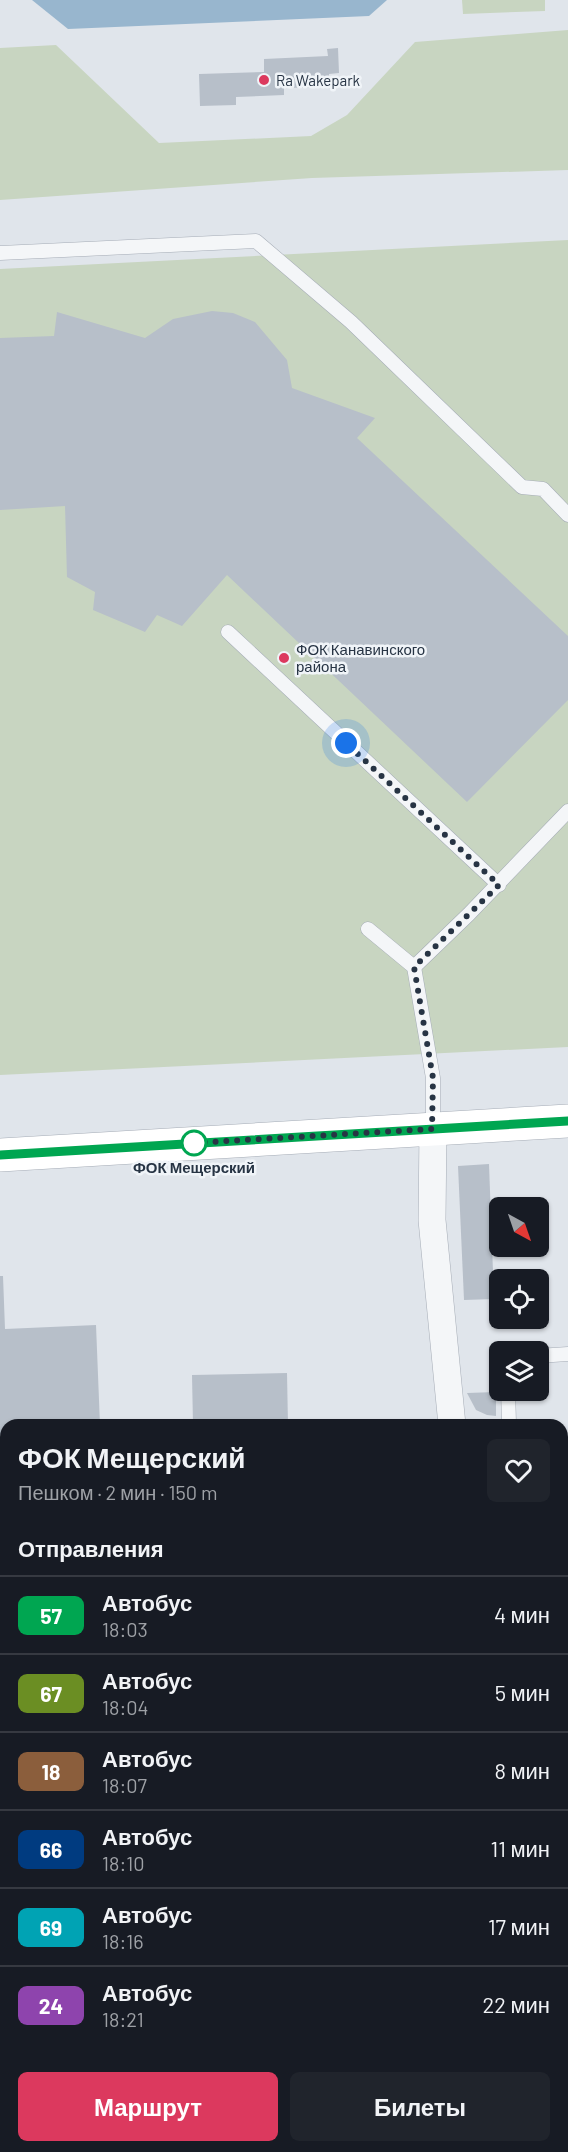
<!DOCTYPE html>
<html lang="ru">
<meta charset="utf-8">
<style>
:root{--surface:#171b24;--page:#20242c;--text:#f1f3f6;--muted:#9ea1a6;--line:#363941;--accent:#dc395e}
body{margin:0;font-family:Barlow,sans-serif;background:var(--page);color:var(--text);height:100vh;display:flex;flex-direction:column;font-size:22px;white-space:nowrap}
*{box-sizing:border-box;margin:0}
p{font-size:20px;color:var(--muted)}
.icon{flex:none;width:33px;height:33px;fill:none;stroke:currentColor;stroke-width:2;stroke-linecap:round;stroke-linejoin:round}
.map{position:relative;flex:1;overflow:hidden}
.side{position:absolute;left:0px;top:1419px;width:568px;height:734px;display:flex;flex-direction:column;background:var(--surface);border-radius:18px 18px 0 0;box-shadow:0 2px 4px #0004}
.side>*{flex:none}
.badge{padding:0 12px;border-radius:9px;font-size:21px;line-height:39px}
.needle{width:39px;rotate:140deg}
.controls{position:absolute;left:489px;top:1197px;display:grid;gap:12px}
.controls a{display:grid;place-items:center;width:60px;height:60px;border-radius:9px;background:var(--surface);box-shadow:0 2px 4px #0004;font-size:30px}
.you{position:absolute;width:30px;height:30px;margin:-15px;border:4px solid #fff;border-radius:50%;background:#1a73e8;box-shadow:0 0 0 9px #1a73e833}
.map>.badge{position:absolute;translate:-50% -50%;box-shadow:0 0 0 3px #fff}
h2{padding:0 18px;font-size:22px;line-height:54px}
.round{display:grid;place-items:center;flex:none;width:63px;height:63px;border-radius:9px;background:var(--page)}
.summary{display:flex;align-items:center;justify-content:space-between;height:102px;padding:0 18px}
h1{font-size:28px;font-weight:600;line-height:45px}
.cta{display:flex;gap:12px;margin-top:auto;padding:12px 18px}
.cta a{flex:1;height:69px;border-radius:9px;background:var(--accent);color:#fff;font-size:24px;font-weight:600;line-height:69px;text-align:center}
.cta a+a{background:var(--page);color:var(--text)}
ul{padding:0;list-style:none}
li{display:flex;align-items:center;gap:18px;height:78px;padding:0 18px;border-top:2px solid var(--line)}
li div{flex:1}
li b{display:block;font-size:22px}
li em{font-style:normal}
li .badge{min-width:66px;font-weight:700;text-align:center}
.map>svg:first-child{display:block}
</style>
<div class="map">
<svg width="568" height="2152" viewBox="0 0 568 2152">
<rect width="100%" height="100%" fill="#e0e5eb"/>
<!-- green -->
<g fill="#c8d5c1">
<polygon points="462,0 545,0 545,11 463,14"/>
<polygon points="568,30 568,170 312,178 0,200 0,48 56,45 159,143 311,136 347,115 415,42"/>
<polygon points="568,240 568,1047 0,1075 0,269"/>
<polygon points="563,1794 568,1799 568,1865 563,1873"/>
</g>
<!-- water -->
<polygon fill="#98b6ce" points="32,0 387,0 369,16 68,29"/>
<!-- building -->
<g fill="#b7bfc9">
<polygon points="338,48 339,73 329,74 329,87 284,88 284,95 236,97 236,105 200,106 199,74 264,72 264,59 328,56 327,49"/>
<polygon points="212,311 233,313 255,322 287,360 292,388 375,418 357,438 568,636 568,700 467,802 227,575 182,626 157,615 145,632 93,610 95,592 67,577 65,506 0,510 0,338 54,336 57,312 145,338 173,319"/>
<polygon points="489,1164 494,1299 464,1300 458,1166"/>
<polygon points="0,1276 3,1276 5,1329 96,1325 100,1425 6,1425 6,1456 0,1457"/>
<polygon points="287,1373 288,1425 193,1425 192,1375"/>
<polygon points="496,1392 496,1416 487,1415 476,1410 467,1393"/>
<polygon points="6,1731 6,1976 0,1976 0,1732"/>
<rect x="403" y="2146" width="79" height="6"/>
</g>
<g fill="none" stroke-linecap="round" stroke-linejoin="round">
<defs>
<g id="lane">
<polyline points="0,253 256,241 351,322 522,487 543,489 568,515"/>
<polyline points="228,632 499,885"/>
<polyline points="368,929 414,967 433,1078 433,1129"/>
<polyline points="414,967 469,914 568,811"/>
<polyline points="538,1356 568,1354"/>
<polyline points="507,1425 509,1423 508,1390"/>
<polyline points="0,1677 6,1677"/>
<polyline points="562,1928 568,1928"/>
<polyline points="562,1981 568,1971"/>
<polyline points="0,2056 6,2056"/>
<polyline points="262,2146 263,2152"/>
<polyline points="344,2146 345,2152"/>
<polyline points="551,2146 552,2152"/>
<polyline points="101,2152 107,2146"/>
</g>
<g id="street">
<polyline points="433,1129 432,1220 452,1425"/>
<polyline points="0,1538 6,1537"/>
<polyline points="562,1733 568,1738"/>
</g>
<polyline id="secondary" points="0,1155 568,1121"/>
</defs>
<!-- lane casing -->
<use href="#lane" stroke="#a5acb6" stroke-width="15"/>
<!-- street casing -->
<use href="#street" stroke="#a5acb6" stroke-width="28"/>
<!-- secondary casing -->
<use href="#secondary" stroke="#a5acb6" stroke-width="34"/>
<!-- lane -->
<use href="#lane" stroke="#f4f6f8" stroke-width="14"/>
<!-- street -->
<use href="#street" stroke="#f4f6f8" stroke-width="27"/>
<!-- secondary -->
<use href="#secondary" stroke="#fff" stroke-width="33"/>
</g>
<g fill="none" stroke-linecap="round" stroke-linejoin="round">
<defs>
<polyline id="line" points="0,1155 568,1121"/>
</defs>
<!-- line casing -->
<use href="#line" stroke="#fff" stroke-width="14"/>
<!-- line -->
<use href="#line" stroke="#00a651" stroke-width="9"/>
<!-- walk -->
<polyline stroke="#273444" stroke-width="6" stroke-dasharray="0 10.8" points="194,1143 432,1129 433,1078 414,967 499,885 346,743"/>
</g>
<!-- markers -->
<g fill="#dc395e" stroke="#f0f4f8" stroke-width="2">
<circle cx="264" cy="80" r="6"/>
<circle cx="284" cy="658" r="6"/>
</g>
<circle fill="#fff" stroke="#00a651" stroke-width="3" cx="194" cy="1143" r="12"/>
<g text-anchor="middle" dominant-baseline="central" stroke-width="5" stroke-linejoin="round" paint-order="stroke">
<!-- poi labels -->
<g font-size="15" fill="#273444" stroke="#f0f4f8" text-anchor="start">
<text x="276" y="80">Ra Wakepark</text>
<text x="296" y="649">ФОК Канавинского<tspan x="296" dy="17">района</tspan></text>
</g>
<!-- stop labels -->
<g font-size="15" font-weight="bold" fill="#273444" stroke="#f0f4f8">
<text x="194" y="1167">ФОК Мещерский</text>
</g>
</g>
</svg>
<div class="controls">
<a><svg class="needle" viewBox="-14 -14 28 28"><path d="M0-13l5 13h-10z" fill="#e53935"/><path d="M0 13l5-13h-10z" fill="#9ea1a6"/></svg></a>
<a><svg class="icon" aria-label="locate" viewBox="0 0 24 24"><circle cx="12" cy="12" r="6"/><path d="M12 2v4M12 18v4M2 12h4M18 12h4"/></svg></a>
<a><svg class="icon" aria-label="layers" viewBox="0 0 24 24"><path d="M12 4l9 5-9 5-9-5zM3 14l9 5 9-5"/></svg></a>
</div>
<div class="you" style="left:346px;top:743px"></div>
<section class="side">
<div class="summary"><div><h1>ФОК Мещерский</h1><p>Пешком · 2 мин · 150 m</p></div><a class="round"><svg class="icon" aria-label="heart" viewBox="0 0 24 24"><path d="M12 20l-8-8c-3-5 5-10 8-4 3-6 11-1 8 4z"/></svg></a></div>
<h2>Отправления</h2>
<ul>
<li><span class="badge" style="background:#00a651;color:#fff">57</span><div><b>Автобус</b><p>18:03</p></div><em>4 мин</em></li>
<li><span class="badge" style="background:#6b8e23;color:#fff">67</span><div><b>Автобус</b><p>18:04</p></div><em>5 мин</em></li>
<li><span class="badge" style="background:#8b5e3c;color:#fff">18</span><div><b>Автобус</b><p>18:07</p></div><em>8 мин</em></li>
<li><span class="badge" style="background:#003b80;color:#fff">66</span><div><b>Автобус</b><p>18:10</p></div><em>11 мин</em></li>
<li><span class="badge" style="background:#00a3b4;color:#fff">69</span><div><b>Автобус</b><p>18:16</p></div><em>17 мин</em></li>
<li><span class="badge" style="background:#8e44ad;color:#fff">24</span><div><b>Автобус</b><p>18:21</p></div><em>22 мин</em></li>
</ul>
<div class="cta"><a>Маршрут</a><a>Билеты</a></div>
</section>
</div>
